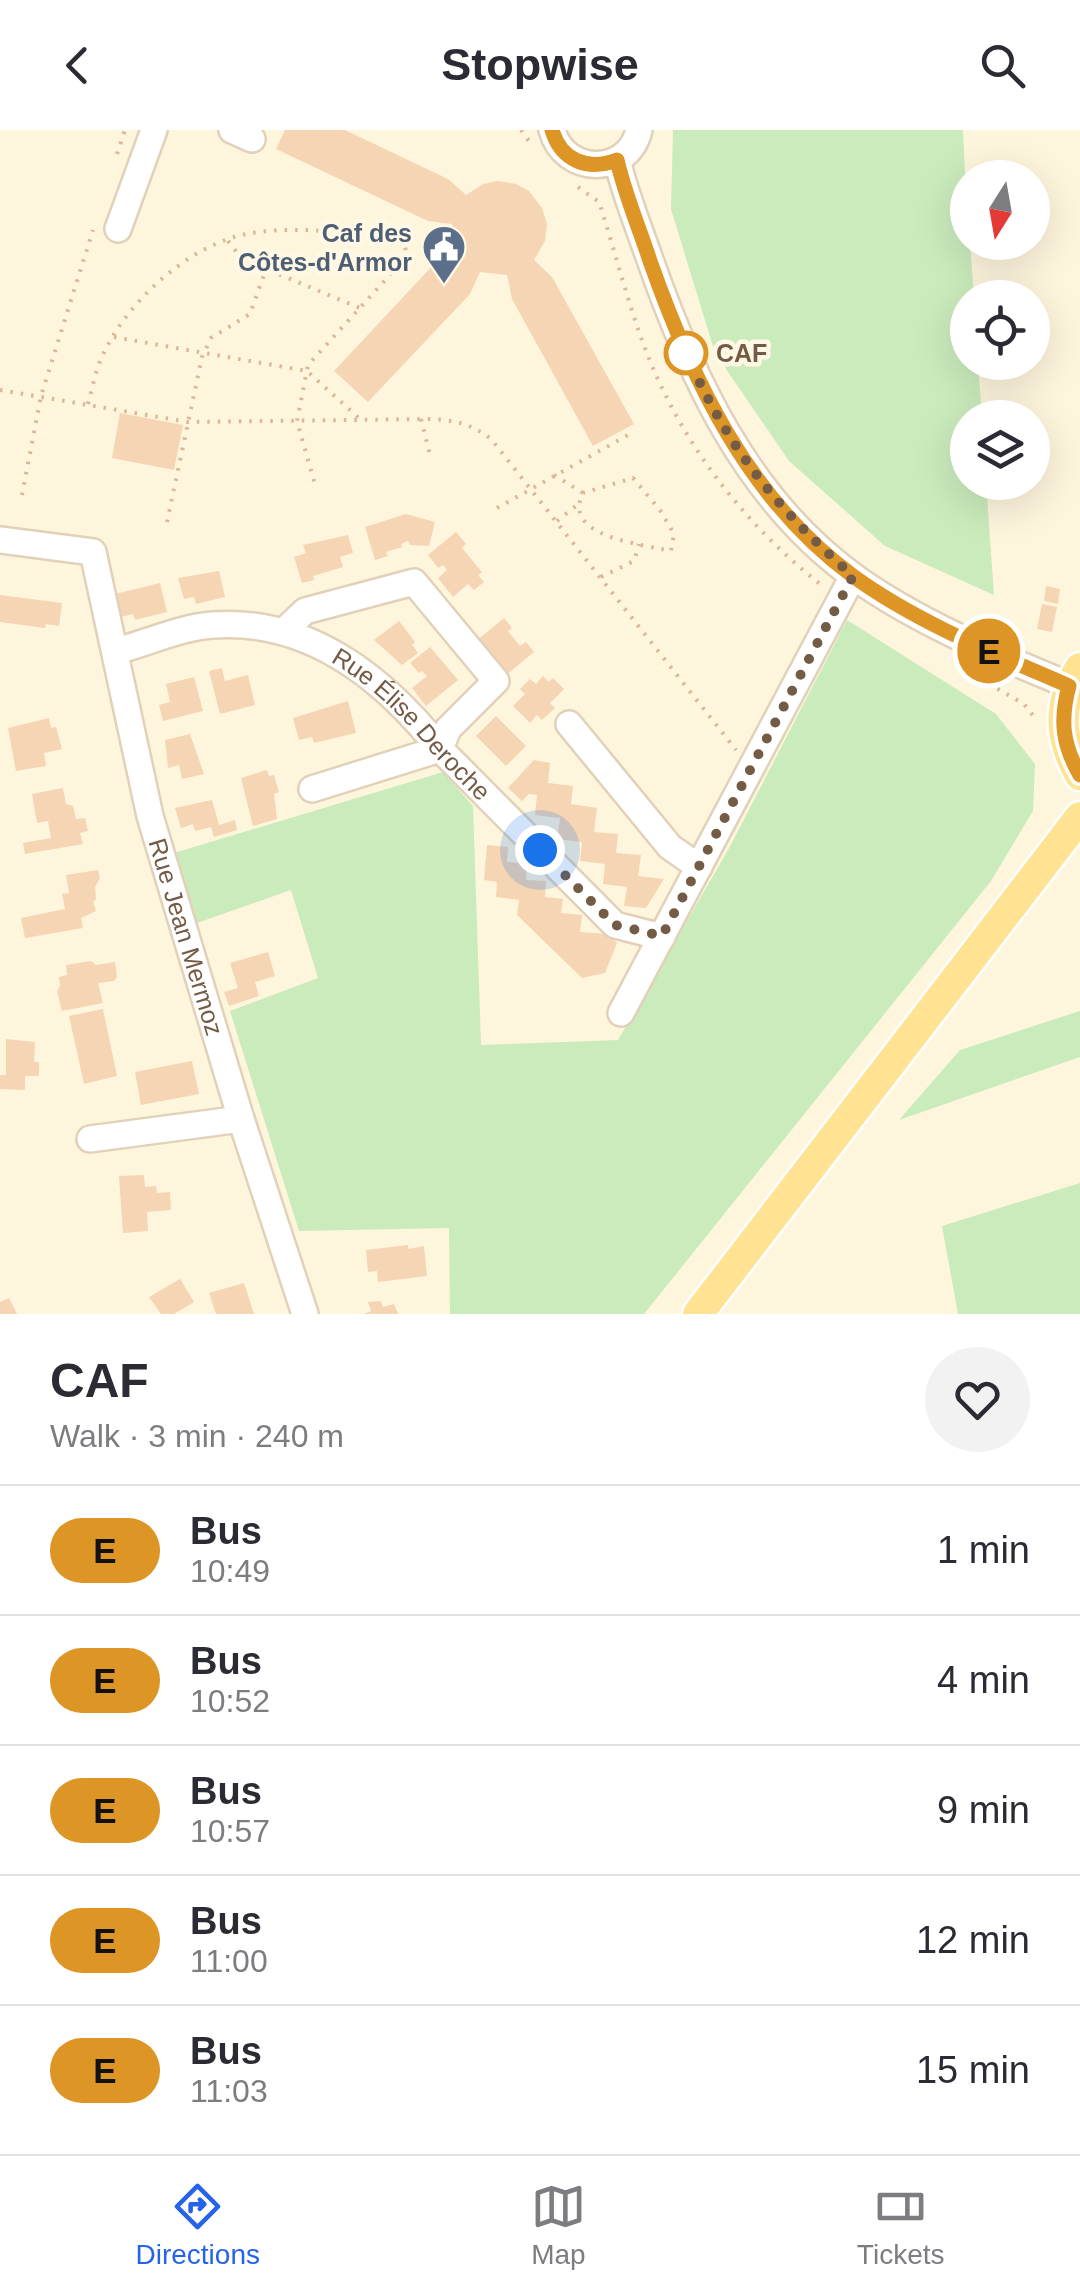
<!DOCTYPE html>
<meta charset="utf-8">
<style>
:root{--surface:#fff;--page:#f2f2f3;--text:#2b2b33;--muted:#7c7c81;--line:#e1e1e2;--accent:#2563eb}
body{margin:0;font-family:Arial,sans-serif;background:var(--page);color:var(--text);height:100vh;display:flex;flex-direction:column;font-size:38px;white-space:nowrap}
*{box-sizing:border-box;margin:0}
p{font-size:32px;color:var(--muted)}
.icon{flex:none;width:55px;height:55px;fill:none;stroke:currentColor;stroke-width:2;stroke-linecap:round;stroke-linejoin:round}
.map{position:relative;height:1184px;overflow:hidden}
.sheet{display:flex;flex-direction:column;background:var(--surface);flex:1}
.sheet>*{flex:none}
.badge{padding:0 20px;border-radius:32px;font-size:35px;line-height:65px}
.needle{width:65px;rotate:191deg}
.tools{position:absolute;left:950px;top:30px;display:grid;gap:20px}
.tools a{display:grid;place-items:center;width:100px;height:100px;border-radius:50%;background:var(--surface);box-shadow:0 10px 40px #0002;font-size:50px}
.you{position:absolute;width:50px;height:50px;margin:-25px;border:8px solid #fff;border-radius:50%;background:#1a73e8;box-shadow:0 0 0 15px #1a73e833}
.map>.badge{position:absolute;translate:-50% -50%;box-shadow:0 0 0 5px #fff}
.round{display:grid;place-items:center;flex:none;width:105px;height:105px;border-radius:52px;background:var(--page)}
.overview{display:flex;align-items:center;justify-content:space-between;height:170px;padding:0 50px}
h1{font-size:48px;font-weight:700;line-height:75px}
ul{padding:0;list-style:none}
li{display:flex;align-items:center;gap:30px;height:130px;padding:0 50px;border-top:2px solid var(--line)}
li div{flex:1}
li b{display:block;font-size:38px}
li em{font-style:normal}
li .badge{min-width:110px;font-weight:700;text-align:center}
header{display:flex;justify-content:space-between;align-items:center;height:130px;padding:0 50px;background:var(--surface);font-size:45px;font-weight:700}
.dock{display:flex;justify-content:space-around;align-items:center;height:140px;border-top:2px solid var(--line);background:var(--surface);font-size:28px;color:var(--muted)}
.dock a{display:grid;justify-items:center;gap:5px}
.dock .on{color:var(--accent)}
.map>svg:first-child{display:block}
</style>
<header><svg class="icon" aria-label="back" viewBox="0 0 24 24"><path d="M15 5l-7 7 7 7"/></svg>Stopwise<svg class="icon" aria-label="search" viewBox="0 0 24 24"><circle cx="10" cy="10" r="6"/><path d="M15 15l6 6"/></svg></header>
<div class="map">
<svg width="1080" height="1184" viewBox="0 0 1080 1184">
<rect width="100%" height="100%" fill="#fef5dd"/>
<!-- green -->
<g fill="#caebbc">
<polygon points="673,0 963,0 968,112 970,113 974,167 968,168 968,232 978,233 982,287 968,288 968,352 986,353 994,465 885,416 789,331 715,223 671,79"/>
<polygon points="847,490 996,584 1035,634 1033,681 991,751 644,1184 450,1184 449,1098 299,1101 230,881 318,848 291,760 197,793 174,723 443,642 473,676 481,915 618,910 728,720"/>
<polygon points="1080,881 1080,927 899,990 960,920"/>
<polygon points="1080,1053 1080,1184 958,1184 942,1096"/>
</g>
<!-- building -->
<g fill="#f5d5b3">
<polygon points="285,0 345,0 448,49 466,65 483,54 498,51 516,54 529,61 542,78 547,94 545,111 534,130 552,147 634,294 593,316 512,169 507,145 480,142 470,164 368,272 334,241 436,132 457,121 452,94 428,91 276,19"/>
<polygon points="120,283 183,295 174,340 112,328"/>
<polygon points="406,384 435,392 429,416 410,415 408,411 401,414 402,417 386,422 388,426 375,430 365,397"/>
<polygon points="456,402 466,414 462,418 482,442 478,445 484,452 474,460 468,454 453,467 438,448 447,440 443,435 438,438 428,425"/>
<polygon points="348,405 353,423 340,427 343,437 313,446 314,450 302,453 294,427 306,423 303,415"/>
<polygon points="219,441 225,467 196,474 194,467 184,469 178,448"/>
<polygon points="160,453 167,482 135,490 133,484 121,487 115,464"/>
<polygon points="1046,456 1060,459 1058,474 1044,471"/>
<polygon points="0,465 62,473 59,496 46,494 45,498 0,492"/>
<polygon points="1042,474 1057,477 1052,502 1037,499"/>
<polygon points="504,488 512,498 508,501 520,516 526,512 534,522 505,546 476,511"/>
<polygon points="399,491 415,512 412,515 418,523 402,535 374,510"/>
<polygon points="430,517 458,550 426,576 412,558 427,546 422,541 419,543 410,533"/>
<polygon points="222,538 225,551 248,545 255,575 220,584 209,541"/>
<polygon points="543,546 549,552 553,548 564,559 550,573 555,578 542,590 537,585 530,593 513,576 525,564 520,559 530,549 536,554"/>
<polygon points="194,547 203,581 163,591 159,575 170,572 166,554"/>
<polygon points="348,571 356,603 314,613 312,607 299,610 293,588"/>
<polygon points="496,586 526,616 506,636 476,606"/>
<polygon points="49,588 51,598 56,597 62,619 44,623 46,636 16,641 8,598"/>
<polygon points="190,604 204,644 182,649 179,635 168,638 165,610"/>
<polygon points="534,630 550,633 548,653 573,656 571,674 597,678 594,702 618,704 616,723 641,725 638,746 664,749 646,778 624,776 627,757 603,754 605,734 580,731 582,712 557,709 560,688 535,685 537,665 529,664 522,671 508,658"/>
<polygon points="267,640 269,646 274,645 279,662 274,664 277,689 253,696 241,648"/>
<polygon points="63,658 66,674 73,676 76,689 85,688 88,701 80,703 83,714 25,724 23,713 51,708 48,691 37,693 32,664"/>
<polygon points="212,670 219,695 235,690 237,700 214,707 211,697 195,701 193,694 181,698 175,678"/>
<polygon points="487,715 508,717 507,732 527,734 526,750 546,751 545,767 563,769 561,783 582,785 580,802 608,804 617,813 605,843 582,848 517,785 519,770 496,767 497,752 484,750"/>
<polygon points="98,740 100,748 95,757 96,770 93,771 96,781 81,788 83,798 25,808 21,788 65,779 62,764 69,763 66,745"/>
<polygon points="268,822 275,846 255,852 259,866 229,876 224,862 238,858 230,833"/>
<polygon points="91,831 96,835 115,832 117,847 114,851 98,853 103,873 62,881 57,861 60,856 59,847 67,845 66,835"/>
<polygon points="103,879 117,946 84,954 69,886"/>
<polygon points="6,909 35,912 34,932 39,932 39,946 25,946 25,960 0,959 0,945 6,945"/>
<polygon points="192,931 199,964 141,975 135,942"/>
<polygon points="144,1045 145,1057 156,1056 157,1063 170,1062 171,1080 147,1082 148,1101 123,1103 119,1046"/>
<polygon points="408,1115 408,1119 424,1116 427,1146 378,1152 377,1141 368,1142 366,1120"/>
<polygon points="180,1149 194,1172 174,1184 161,1184 149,1167"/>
<polygon points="244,1153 254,1184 216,1184 209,1163"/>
<polygon points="9,1168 17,1184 0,1184 0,1172"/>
<polygon points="381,1171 383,1177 394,1174 398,1184 364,1184 371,1181 368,1172"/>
</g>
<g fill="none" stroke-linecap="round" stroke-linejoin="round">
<defs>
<g id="minor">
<polyline points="232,0 252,9"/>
<path d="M552,0C564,45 628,47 639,0"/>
<path d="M617,30C625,63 637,93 648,124C690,245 746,368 853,446C915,491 998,526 1069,555"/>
<polyline points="118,99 154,0"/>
<path id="s1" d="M0,410L93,422L150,686L241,989L305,1184"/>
<polyline points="284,501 305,481 414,452 496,551 448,599 440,619 312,659"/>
<path id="s2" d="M116,521C147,513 181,497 213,495C308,488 384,548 440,619L615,795L662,807"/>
<polyline points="569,594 670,717 699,737"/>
<polyline points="621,883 853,446"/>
<polyline points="90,1009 241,989"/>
</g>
<g id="major">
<path d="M1080,538C1057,575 1059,608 1080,645"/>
<polyline points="698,1184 1080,687"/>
</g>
</defs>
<!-- minor casing -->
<use href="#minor" stroke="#e2d1b9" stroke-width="30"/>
<!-- major casing -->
<use href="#major" stroke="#fff" stroke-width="35"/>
<!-- path -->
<g stroke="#d9b897" stroke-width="4" stroke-dasharray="2.5 8" stroke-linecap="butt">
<polyline points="521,0 529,11"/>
<polyline points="117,24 125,0"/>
<path d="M578,57L599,72C620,136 635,206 666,266C702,339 757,404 820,454"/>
<polyline points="228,111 242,129 360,178"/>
<polyline points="114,207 307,241 361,290"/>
<path d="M0,260L188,292L428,289C454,290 470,293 491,309L736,620"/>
<path d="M88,274C92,259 95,243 101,229C124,175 185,118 242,105C289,94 357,103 404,112L407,126L308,235L297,291L316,358"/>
<polyline points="421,289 430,325"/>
<path d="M554,345L583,363C561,407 642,414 671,421L674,404L660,380L633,348L583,363"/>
<polyline points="22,365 41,266 93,100"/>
<polyline points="497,378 628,305"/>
<polyline points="557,391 577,375"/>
<polyline points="167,392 202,227 211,208 250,184 266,139"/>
<polyline points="601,447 634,431 639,414"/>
<polyline points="961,538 1024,574 1035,588"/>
</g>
<!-- minor -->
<use href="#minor" stroke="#fff" stroke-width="25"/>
<!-- major -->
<use href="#major" stroke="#ffe393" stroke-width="30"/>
</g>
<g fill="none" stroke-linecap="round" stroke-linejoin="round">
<defs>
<path id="line" d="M552,0C561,31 588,41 617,30C625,65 639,97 650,131C692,250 748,369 853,446C916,492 998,525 1069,556C1060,589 1062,614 1080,645"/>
</defs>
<!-- line casing -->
<use href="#line" stroke="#fff" stroke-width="22"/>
<!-- line -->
<use href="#line" stroke="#dd9525" stroke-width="15"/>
<!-- walk -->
<path stroke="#745b45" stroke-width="10" stroke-dasharray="0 18" d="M540,720L615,795L662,806L853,446C776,378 728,318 686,223"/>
</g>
<!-- icons -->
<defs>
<symbol id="civic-pin" viewBox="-11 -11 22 30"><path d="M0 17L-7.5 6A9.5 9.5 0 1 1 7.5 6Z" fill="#5c6f8a" stroke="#fff8e5"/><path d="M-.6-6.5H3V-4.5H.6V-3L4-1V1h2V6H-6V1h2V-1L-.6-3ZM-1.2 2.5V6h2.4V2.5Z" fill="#fff"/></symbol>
</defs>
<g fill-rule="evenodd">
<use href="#civic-pin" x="419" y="92" width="50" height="68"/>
</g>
<!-- markers -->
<circle fill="#fff" stroke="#dd9525" stroke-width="5" cx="686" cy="223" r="20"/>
<g text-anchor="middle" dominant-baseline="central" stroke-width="9" stroke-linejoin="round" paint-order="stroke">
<!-- service labels -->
<g font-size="25" font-weight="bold" fill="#4e5e75" stroke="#fff8e5" text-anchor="end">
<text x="412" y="103">Caf des<tspan x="412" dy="29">Côtes-d'Armor</tspan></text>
</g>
<!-- stop labels -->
<g font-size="25" font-weight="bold" fill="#745b45" stroke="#fff8e5" text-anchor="start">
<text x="716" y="223">CAF</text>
</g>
<!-- street labels -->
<g font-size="25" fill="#745b45" stroke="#fff8e5">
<text stroke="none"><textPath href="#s2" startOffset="332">Rue Élise Deroche</textPath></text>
<text stroke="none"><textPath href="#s1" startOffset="490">Rue Jean Mermoz</textPath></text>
</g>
</g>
</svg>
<div class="tools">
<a><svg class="needle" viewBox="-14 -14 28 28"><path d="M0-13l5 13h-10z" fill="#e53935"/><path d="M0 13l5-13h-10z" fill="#7c7c81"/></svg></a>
<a><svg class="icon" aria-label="locate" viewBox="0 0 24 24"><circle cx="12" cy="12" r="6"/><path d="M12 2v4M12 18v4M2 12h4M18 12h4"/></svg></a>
<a><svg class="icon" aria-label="layers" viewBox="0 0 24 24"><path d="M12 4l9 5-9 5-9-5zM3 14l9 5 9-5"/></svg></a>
</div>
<div class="you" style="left:540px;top:720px"></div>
<b class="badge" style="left:989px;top:521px;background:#dd9525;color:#111">E</b>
</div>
<section class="sheet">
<div class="overview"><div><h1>CAF</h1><p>Walk · 3 min · 240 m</p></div><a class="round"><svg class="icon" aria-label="heart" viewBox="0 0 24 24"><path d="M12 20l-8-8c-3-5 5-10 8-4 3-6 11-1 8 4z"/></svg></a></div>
<ul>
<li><span class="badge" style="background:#dd9525;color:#111">E</span><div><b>Bus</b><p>10:49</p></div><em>1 min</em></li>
<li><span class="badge" style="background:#dd9525;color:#111">E</span><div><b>Bus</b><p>10:52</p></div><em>4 min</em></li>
<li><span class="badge" style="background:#dd9525;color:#111">E</span><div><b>Bus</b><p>10:57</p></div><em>9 min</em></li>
<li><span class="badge" style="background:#dd9525;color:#111">E</span><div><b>Bus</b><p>11:00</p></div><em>12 min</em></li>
<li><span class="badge" style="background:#dd9525;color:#111">E</span><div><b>Bus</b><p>11:03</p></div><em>15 min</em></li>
</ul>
</section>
<nav class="dock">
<a class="on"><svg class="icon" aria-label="directions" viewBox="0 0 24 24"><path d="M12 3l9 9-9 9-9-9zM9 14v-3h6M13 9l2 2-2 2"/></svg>Directions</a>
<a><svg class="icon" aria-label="map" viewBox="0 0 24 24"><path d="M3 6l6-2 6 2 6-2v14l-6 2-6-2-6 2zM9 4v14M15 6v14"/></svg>Map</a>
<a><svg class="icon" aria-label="tickets" viewBox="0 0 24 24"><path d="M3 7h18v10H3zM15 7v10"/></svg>Tickets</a>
</nav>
